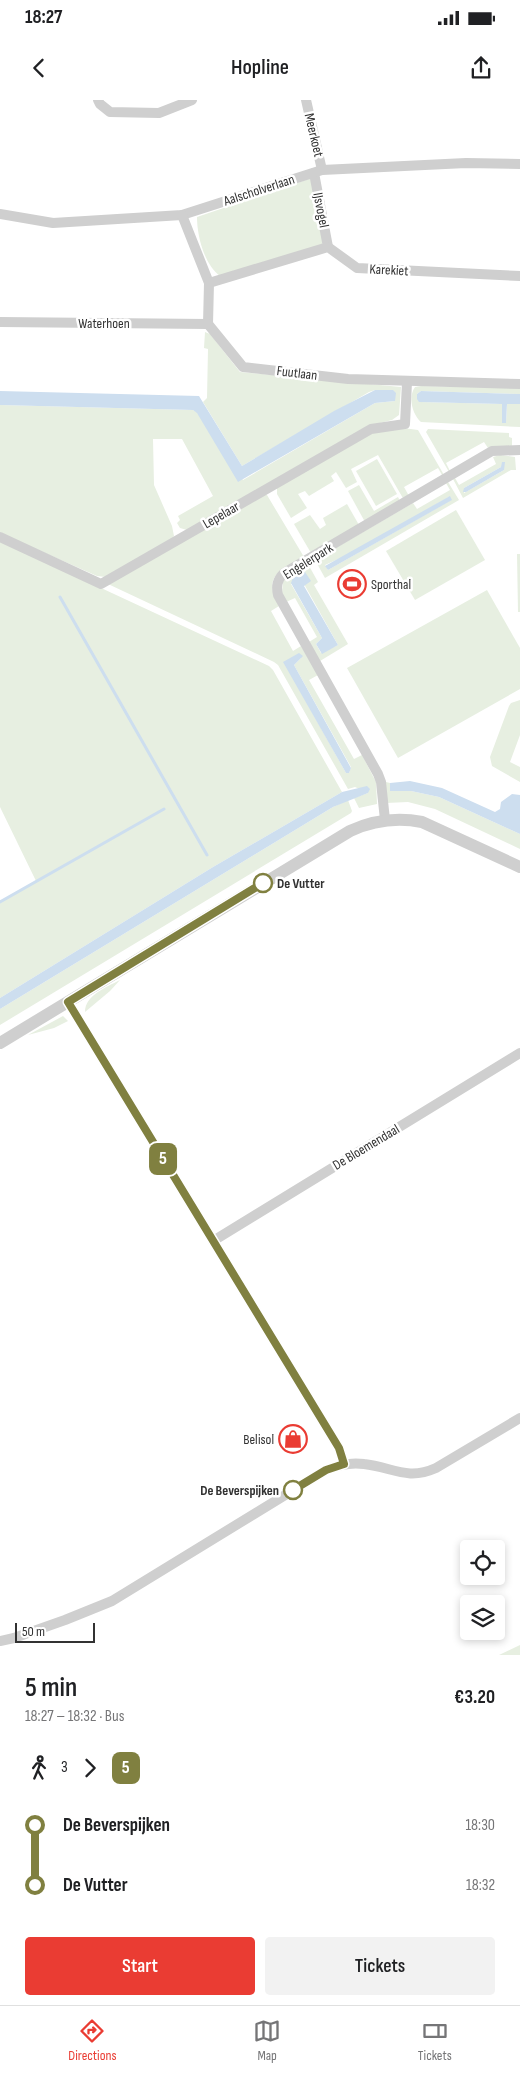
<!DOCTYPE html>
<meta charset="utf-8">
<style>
:root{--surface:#fff;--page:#f2f2f2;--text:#202124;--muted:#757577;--line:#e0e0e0;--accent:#ea3c33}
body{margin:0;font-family:"Sofia Sans Condensed",sans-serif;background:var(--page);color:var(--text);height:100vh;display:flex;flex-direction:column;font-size:19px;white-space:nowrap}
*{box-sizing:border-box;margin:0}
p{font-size:16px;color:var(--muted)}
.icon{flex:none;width:28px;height:28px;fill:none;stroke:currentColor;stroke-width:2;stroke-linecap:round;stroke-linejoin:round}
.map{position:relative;height:1555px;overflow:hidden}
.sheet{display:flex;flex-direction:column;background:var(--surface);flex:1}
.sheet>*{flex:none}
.badge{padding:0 10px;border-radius:8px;font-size:18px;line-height:32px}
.fabs{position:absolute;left:460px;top:1440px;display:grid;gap:10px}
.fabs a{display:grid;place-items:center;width:45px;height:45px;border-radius:5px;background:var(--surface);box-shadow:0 2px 8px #0003;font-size:25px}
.scale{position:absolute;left:15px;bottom:12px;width:80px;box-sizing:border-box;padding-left:5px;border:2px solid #323232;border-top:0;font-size:14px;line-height:18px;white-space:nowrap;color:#323232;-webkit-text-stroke:4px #fff;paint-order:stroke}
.map>.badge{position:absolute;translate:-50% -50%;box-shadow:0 0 0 2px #fff}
.legs{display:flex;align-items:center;gap:8px;height:55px;padding:0 25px;font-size:16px}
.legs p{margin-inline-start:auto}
.summary{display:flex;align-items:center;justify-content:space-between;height:85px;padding:0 25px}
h1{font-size:28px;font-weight:600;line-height:38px}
.button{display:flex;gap:10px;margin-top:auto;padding:10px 25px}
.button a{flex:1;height:58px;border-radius:5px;background:var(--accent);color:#fff;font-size:20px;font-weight:600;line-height:58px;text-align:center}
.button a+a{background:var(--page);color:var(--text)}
ul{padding:0 25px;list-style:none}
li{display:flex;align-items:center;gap:18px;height:60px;font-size:19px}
li i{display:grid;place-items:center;width:8px;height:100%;margin:0 6px;background:currentColor}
li i::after{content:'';width:12px;height:12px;margin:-6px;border:4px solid;border-radius:50%;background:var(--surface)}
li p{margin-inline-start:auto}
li:first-child i{background:linear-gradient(#0000 50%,currentColor 0)}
li:last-child i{background:linear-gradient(currentColor 50%,#0000 0)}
.status{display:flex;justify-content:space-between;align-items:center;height:35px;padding:0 25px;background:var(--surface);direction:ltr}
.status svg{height:14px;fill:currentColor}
header{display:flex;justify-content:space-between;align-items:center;height:65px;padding:0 25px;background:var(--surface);font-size:22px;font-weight:600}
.tabs{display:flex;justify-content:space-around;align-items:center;height:70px;border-top:1px solid var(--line);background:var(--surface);font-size:14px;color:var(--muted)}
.tabs a{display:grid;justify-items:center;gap:2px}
.tabs .active{color:var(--accent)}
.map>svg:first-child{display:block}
</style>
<div class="status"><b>18:27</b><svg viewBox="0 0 49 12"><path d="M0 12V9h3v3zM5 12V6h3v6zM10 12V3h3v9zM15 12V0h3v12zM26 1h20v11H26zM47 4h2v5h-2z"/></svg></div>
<header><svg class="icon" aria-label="back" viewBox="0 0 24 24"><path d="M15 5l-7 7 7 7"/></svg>Hopline<svg class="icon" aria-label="share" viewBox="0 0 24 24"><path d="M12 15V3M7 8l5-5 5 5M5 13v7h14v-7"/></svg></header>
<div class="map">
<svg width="520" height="1555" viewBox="0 0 520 1555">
<rect width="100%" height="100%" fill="#fff"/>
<!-- green -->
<g fill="#e7efe1" fill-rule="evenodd">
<path d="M312,78L325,134L321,147L220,176C204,164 197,136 197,117Z"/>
<polygon points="205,232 210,234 240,272 401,287 399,315 392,320 368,326 187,430 180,428 177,423 180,420 178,416 213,396 182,339 153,339 154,385 172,426 174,436 171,440 106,477 97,476 0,433 0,305 193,310 197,312 243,380 375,303 395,301 393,290 375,290 369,292 242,366 203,302 207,298 208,249 204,248"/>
<path d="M421,286L520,288V294L421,291L417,294V298L420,302L503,304V323H506L507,304H520V327L421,322C412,314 408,297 415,287Z"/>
<polygon points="396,327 418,330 444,375 442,375 438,368 404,387 409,396 404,400 378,355 351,369 357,382 346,388 336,372 331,376 334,381 309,396 305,391 298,394 307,408 291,418 277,394 277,388 371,332"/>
<polygon points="428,329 509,333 509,337 512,338 512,346 495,346 488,348 484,342 446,363 450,371 449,372 426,332"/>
<path d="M500,355L515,357L516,370H511L463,398L453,379L455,378L459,385L496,364L493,357ZM501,367L504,370L464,393V388Z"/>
<polygon points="377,359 397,394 376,406 356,371"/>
<path d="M448,382L459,400L325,478L315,460L413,403L417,409L450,390L446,383ZM449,397L451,400L328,470L325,465L347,455Z"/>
<polygon points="359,385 374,411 398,397 400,401 365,422 348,391"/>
<path d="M263,395H267L304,457C280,470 262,476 279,506L271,511L293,551L301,546L318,575L309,580L354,659L362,655L376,682L377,704L359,708L354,698L368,693L355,687L348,689L278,565L274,562L108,484ZM301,558L294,565L351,667L349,673H346L284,562Z"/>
<polygon points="347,404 359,425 311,453 294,424 310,415 320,429 326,425 323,418"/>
<polygon points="456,410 485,460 415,500 386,451"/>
<polygon points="0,441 269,566 273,570 342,692 213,767 0,898 0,802 36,781 0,707"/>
<polygon points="517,454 520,454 520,512 518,512"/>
<path d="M308,464L318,482L314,485L348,544L320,561L309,542L317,537L295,498L286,502L282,494L283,481ZM291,484H304L338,545L321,553L316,544L322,538Z"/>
<polygon points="487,490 520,548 520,589 398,658 347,568"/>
<polygon points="520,600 520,635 510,662 520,667 520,682 492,666 490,657 509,606 511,603"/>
<polygon points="386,682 390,683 390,691 411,691 439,697 520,734 520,749 435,709 408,702 386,703"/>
<polygon points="348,700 352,711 351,713 0,925 0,909 333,707"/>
<path d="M120,880L110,891L85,912C85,895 107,887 120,880Z"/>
<polygon points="63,916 68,921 54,928 28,935"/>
<polygon points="520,1545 520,1555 499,1555"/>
</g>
<!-- water -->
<g fill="#cddeef">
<polygon points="375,290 393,290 396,293 395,301 375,303 238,382 197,313 193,310 0,305 0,291 199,296 242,366 334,311"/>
<polygon points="421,291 520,294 520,304 507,304 506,323 502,323 502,304 419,302 417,299 417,294"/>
<polygon points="502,362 505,362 504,370 466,392 463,392 464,388 501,367"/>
<polygon points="450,396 452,400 328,470 325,466"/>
<polygon points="305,472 311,481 304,486 338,545 322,554 316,544 322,538 291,483 293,478"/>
<polygon points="299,553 303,556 294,565 351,668 349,673 346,673 283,562"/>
<polygon points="410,681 442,688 495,712 500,709 501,702 512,694 520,695 520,734 439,697 411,691 390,691 390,683"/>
<polygon points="367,686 370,689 368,693 333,707 0,909 0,898 213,767 342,692"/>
</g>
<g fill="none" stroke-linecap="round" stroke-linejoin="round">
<!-- stream -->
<g stroke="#cddeef" stroke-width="3">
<polyline points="60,497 207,755"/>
<polyline points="0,802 164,709"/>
</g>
<!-- minor -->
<g stroke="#cfcfcf" stroke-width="10">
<polyline points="98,0 100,4 110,12 159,13 192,0"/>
<polyline points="306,0 322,70"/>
<polyline points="314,73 328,147"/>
<polyline points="0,114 53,123 182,115 322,70 466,63 520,64"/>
<polyline points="182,115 209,183 208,224 243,267 348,279 520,284"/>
<polyline points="209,183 328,147 357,168 520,176"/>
<polyline points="0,222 208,224"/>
<polyline points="0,437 101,484 371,329 405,324 407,282"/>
<path d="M385,720L381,682L378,674L278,495C276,486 277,480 284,473L492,351L520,350"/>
<polyline points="68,902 339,1348 344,1364"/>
<polyline points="213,1141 520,953"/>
<path d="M0,1541L14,1538L65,1520L112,1501L326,1370C338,1365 351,1362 364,1364C392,1367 407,1381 436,1368L520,1318"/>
</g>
<!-- tertiary -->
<path stroke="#cfcfcf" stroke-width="12" d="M0,943L350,731C374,720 396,717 422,722L520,767"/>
</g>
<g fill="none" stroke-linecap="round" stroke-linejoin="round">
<defs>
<polyline id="line-1" points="263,783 68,902 339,1348 344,1364 326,1370 293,1390"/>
</defs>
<!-- line-1 casing -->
<use href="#line-1" stroke="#fff" stroke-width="11"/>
<!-- line-1 -->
<use href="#line-1" stroke="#808040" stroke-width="8"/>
</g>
<!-- icons -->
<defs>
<symbol id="stadium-ring" viewBox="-11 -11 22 22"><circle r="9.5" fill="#fff" stroke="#ea3c33" stroke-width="1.5"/><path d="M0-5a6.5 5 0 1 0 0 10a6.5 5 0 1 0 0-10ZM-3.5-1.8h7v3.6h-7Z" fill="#ea3c33"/></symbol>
<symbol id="shop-ring" viewBox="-11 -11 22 22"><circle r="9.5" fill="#fff" stroke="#ea3c33" stroke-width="1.5"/><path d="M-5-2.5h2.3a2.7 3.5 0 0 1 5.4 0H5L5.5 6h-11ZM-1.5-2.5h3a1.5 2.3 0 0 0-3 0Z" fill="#ea3c33"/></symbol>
</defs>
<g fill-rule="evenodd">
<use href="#stadium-ring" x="336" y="468" width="32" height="32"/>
<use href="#shop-ring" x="277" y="1323" width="32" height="32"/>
</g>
<!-- markers -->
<g fill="#fff" stroke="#808040" stroke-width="2.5">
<circle cx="263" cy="783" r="9"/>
<circle cx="293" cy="1390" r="9"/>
</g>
<g text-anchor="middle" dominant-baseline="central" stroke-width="5" stroke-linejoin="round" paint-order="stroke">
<!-- street labels -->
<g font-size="14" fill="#323232" stroke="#fff">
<text transform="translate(314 35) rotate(77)">Meerkoet</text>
<text transform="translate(259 90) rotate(-18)">Aalscholverlaan</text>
<text transform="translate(321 110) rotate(79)">IJsvogel</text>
<text transform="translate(389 170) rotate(3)">Karekiet</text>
<text x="104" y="223">Waterhoen</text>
<text transform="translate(297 273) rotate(7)">Fuutlaan</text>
<text transform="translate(221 415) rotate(-30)">Lepelaar</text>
<text transform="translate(308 461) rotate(-32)">Engelerpark</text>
<text transform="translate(366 1047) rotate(-31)">De Bloemendaal</text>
</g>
<!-- poi labels -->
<g font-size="14" fill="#323232" stroke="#fff" text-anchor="start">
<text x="371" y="484">Sporthal</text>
<text x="274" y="1339" text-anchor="end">Belisol</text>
</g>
<!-- stop labels -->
<g font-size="14" font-weight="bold" fill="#323232" stroke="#fff" text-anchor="start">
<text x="277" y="783">De Vutter</text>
<text x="279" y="1390" text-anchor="end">De Beverspijken</text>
</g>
</g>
</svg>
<div class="fabs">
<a><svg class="icon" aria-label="locate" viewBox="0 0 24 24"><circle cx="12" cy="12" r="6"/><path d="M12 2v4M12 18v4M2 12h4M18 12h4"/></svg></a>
<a><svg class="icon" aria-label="layers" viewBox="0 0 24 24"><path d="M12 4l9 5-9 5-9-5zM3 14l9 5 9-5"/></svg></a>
</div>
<div class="scale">50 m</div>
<b class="badge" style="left:163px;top:1059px;background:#808040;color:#fff">5</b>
</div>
<section class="sheet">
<div class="summary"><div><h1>5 min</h1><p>18:27 – 18:32 · Bus</p></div><b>€3.20</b></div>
<div class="legs"><svg class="icon" aria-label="walk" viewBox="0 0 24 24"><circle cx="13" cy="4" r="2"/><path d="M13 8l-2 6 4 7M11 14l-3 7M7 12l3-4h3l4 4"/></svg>3<svg class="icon" aria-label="forward" viewBox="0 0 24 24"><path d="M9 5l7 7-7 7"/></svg><b class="badge" style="background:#808040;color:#fff">5</b></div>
<ul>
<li><i style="color:#808040"></i><b>De Beverspijken</b><p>18:30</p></li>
<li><i style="color:#808040"></i><b>De Vutter</b><p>18:32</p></li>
</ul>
<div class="button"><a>Start</a><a>Tickets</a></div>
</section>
<nav class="tabs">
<a class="active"><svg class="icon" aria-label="directions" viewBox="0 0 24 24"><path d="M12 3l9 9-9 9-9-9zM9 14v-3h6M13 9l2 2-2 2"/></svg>Directions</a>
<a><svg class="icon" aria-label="map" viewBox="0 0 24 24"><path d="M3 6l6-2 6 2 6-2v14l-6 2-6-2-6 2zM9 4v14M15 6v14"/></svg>Map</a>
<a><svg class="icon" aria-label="tickets" viewBox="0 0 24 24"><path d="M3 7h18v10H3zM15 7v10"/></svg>Tickets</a>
</nav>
